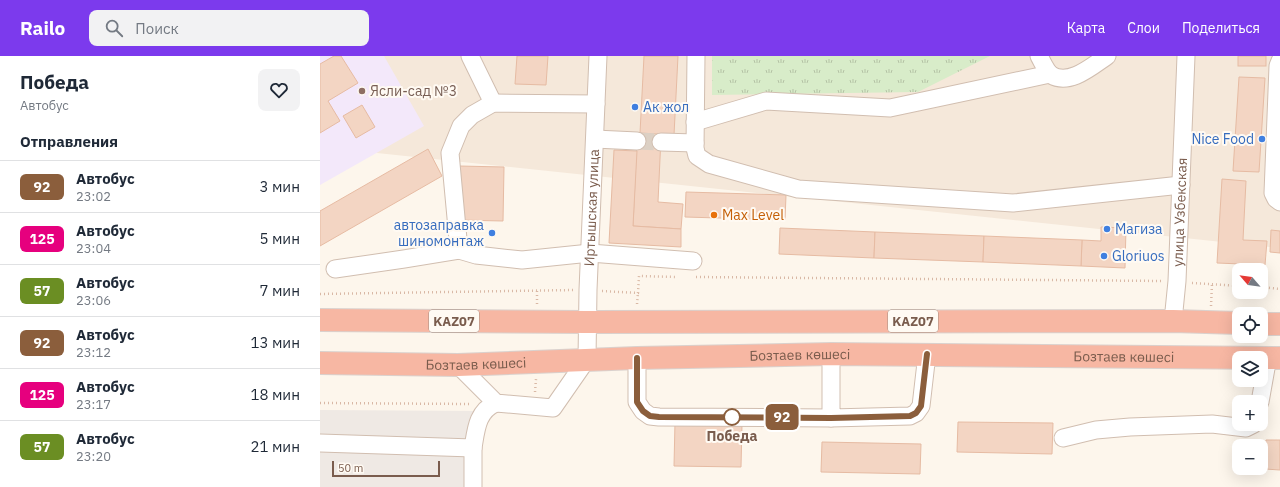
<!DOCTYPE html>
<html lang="ru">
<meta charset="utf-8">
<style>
:root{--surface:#fff;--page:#f2f2f3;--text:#1f2937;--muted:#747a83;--line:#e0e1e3;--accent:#7c3aed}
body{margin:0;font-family:"IBM Plex Sans",sans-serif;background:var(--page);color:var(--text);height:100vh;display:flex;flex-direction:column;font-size:15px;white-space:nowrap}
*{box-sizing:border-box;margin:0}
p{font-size:13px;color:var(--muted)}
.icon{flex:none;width:22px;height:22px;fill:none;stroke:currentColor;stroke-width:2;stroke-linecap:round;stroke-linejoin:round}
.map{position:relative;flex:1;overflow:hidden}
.details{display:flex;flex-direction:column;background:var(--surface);width:320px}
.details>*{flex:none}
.badge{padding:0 8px;border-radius:6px;font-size:14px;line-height:26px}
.needle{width:26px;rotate:298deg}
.buttons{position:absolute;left:912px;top:207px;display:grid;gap:8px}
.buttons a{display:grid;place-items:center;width:36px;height:36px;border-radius:8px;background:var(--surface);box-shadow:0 4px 16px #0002;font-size:20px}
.scale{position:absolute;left:12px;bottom:10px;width:108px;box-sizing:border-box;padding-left:4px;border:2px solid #7a5c4d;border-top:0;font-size:11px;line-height:14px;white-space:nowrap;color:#7a5c4d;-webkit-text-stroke:3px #fffaf3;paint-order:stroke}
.map>.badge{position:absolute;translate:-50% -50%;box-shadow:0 0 0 2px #fff}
h2{padding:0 20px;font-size:15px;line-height:36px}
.round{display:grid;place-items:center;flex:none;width:42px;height:42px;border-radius:8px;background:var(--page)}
.summary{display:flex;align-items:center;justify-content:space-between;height:68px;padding:0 20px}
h1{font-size:19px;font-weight:700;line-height:30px}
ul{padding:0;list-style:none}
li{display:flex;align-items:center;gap:12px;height:52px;padding:0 20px;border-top:1px solid var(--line)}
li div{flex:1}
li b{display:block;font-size:15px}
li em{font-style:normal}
li .badge{min-width:44px;font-weight:700;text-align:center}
header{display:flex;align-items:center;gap:24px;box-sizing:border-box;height:56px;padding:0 20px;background:var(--accent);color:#fff}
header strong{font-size:19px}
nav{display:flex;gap:22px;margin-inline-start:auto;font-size:14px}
.search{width:280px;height:36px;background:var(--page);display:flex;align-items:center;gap:10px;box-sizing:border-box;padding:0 14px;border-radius:8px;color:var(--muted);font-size:15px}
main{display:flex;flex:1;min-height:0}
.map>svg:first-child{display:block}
</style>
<header>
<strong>Railo</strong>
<div class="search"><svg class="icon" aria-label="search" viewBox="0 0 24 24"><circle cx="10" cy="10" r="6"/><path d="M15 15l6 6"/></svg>Поиск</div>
<nav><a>Карта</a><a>Слои</a><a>Поделиться</a></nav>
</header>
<main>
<section class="details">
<div class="summary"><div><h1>Победа</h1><p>Автобус</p></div><a class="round"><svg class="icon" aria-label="heart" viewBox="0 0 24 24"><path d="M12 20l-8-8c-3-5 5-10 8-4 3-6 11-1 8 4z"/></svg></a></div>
<h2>Отправления</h2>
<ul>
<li><span class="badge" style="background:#8b5e3c;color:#fff">92</span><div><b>Автобус</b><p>23:02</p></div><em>3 мин</em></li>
<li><span class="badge" style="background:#e6007e;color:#fff">125</span><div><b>Автобус</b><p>23:04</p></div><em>5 мин</em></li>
<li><span class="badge" style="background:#6b8e23;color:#fff">57</span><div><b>Автобус</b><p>23:06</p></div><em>7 мин</em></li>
<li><span class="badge" style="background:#8b5e3c;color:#fff">92</span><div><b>Автобус</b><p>23:12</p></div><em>13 мин</em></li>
<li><span class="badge" style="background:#e6007e;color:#fff">125</span><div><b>Автобус</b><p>23:17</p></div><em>18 мин</em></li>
<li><span class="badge" style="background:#6b8e23;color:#fff">57</span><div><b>Автобус</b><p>23:20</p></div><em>21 мин</em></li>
</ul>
</section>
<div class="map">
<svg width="960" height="431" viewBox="0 0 960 431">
<defs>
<pattern id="grass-tufts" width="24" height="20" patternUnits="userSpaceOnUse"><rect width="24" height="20" fill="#d8ecc9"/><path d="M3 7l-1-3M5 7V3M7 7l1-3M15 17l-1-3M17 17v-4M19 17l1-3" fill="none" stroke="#b4c2a5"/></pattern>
</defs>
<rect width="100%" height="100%" fill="#fdf6ec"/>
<!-- residential -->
<polygon fill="#f5e8da" points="0,0 960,0 960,192 0,91"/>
<!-- industrial -->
<polygon fill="#efe9e4" points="0,354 158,355 158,431 0,431"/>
<!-- education -->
<polygon fill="#f3e8fa" points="0,0 64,0 104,70 0,129"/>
<!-- grass -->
<polygon fill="url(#grass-tufts)" points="392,0 670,0 598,36 392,39"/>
<!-- building -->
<g fill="#f3d5c3" stroke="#e6bba3">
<polygon points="14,0 21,0 38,27 8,45 20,65 0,77 0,8"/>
<polygon points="197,0 228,0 226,29 195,28"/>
<polygon points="324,0 358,0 354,79 320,77"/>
<rect x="918" y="0" width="28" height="10"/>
<polygon points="919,21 945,22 939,116 913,115"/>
<polygon points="42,49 55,71 36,82 23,60"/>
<polygon points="317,80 341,81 338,146 363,148 361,173 313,170"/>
<polygon points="108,93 122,120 0,190 0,155"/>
<polygon points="294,94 317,95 313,170 361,173 361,191 289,187"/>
<polygon points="139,110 184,111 183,165 138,164"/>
<polygon points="902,123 926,125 923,184 947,185 945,209 897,207"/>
<polygon points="366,136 466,139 465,164 365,161"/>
<polygon points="781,171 806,172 805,212 761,210 762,184 781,185"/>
<polygon points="460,172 555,176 554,202 459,198"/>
<polygon points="951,174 960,175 960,197 950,196"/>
<polygon points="555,176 664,180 663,206 554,202"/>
<polygon points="664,180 762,184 761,210 663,206"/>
<polygon points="355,366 422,368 421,411 354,410"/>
<polygon points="638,366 733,367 732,398 637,396"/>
<polygon points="946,384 960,384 960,414 945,413"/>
<polygon points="502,386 601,388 600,418 501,416"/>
</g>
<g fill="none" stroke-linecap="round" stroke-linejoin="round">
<!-- minor-tunnel -->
<polyline stroke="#dcd0c4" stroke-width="17" stroke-dasharray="17 8" stroke-linecap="butt" points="317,85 341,86"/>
<defs>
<g id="minor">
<polyline points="150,0 173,47"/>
<polyline points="376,0 375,92 377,100 389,108 478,133 693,147 861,129"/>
<path d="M719,0C722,5 726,15 731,19C750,30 772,10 787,0"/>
<polyline points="960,5 958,10 953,137 956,143 960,146"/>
<polyline points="276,48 173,47 152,59 141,70 130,97 139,194 156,199 202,204 270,197 373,205"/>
<polyline points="375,66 446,45 570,52 730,18"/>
<polyline points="275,83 317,85"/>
<polyline points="341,86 375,87"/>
<polyline points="15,213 84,203 139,194"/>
<path id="s1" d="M853,265L857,225L866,0"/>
<polyline points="511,298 511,362 590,360 596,357 601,350 607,298"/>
<polyline points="317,302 317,346 323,355 330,360 339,361 511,362"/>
<path id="s2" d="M138,309L176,347L233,352L267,303L268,234L278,0"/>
<polyline points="940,346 948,301"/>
<polyline points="743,382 776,374 810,371 892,368 926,372 934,368"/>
<path d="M0,387L153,392C156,374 157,355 176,347"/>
<polyline points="153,392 153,431"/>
</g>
<g id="highway">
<polyline points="0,264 267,266 853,265 919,267"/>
<polyline points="941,268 960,268"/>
<path id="s3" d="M0,307L138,309L317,302L511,298L960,302"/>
</g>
</defs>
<!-- minor casing -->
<use href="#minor" stroke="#d1beb0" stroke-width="19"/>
<!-- highway casing -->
<use href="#highway" stroke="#dad1cd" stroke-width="24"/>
<!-- path -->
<g stroke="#d9b8a5" stroke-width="2.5" stroke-dasharray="1 3" stroke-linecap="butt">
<polyline points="376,221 843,225"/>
<polyline points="872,227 919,230"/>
<polyline points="941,231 960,233"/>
<polyline points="217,235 217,249"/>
<polyline points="282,235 318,237 319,220 357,221"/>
<polyline points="0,238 253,234"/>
<polyline points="317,248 318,237"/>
<polyline points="891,250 892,228"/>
<polyline points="215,336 216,323"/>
<polyline points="0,347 151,348"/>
</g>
<!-- minor -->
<use href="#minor" stroke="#fff" stroke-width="17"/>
<!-- highway -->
<use href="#highway" stroke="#f7b7a3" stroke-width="22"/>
</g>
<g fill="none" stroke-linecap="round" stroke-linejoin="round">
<defs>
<polyline id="line" points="317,302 317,346 323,355 330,360 339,361 511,362 590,360 596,357 601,350 607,298"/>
</defs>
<!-- line casing -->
<use href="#line" stroke="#fff" stroke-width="9"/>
<!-- line -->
<use href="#line" stroke="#8b5e3c" stroke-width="6"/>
</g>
<!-- markers -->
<circle fill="#8d6e63" stroke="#fffaf3" stroke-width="1.5" cx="42" cy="35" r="4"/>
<g fill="#3f7fe0" stroke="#fffaf3" stroke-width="1.5">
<circle cx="315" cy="51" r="4"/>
<circle cx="942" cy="83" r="4"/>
<circle cx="787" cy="173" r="4"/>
<circle cx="172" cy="177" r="4"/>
<circle cx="784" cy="200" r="4"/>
</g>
<circle fill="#e8710a" stroke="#fffaf3" stroke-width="1.5" cx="394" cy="159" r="4"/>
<circle fill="#fff" stroke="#8b5e3c" stroke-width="2" cx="412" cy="361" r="8"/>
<g text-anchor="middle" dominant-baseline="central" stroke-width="4" stroke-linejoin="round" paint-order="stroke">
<!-- shield labels -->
<g fill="#fffaf3" stroke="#a28b7f" stroke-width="1">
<rect x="109" y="254" width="50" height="22" rx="3"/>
<rect x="568" y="254" width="50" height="22" rx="3"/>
</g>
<g font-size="13" font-weight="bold" fill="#7a5c4d">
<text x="134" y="265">KAZ07</text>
<text x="593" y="265">KAZ07</text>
</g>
<!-- education labels -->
<g font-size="14" fill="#785e54" stroke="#fffaf3" text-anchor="start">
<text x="50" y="35">Ясли-сад №3</text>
</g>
<!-- shop labels -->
<g font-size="14" fill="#366cbe" stroke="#fffaf3" text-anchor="start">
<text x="323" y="51">Ак жол</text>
<text x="934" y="83" text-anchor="end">Nice Food</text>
<text x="164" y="169" text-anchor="end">автозаправка<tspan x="164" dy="16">шиномонтаж</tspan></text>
<text x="795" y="173">Магиза</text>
<text x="792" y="200">Gloriuos</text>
</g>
<!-- street labels -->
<g font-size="14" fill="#7a5c4d" stroke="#fffaf3">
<text stroke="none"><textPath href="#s2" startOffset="322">Иртышская улица</textPath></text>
<text stroke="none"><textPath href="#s1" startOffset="109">улица Узбекская</textPath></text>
<text stroke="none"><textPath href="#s3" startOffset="480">Бозтаев көшесі</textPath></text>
<text stroke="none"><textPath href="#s3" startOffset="804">Бозтаев көшесі</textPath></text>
<text stroke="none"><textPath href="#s3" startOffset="156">Бозтаев көшесі</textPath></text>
</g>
<!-- food labels -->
<g font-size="14" fill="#c56008" stroke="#fffaf3" text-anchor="start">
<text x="402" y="159">Max Level</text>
</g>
<!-- stop labels -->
<g font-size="14" font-weight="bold" fill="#7a5c4d" stroke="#fffaf3">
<text x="412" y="380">Победа</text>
</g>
</g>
</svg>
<div class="buttons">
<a><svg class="needle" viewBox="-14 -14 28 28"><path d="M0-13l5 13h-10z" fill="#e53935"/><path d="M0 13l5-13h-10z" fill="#747a83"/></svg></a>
<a><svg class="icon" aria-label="locate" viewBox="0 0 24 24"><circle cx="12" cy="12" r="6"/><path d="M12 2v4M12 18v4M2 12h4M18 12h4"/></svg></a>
<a><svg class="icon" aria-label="layers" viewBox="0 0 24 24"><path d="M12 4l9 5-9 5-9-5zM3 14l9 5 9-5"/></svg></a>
<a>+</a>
<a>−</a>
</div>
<div class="scale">50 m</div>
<b class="badge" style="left:462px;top:361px;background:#8b5e3c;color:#fff">92</b>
</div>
</main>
